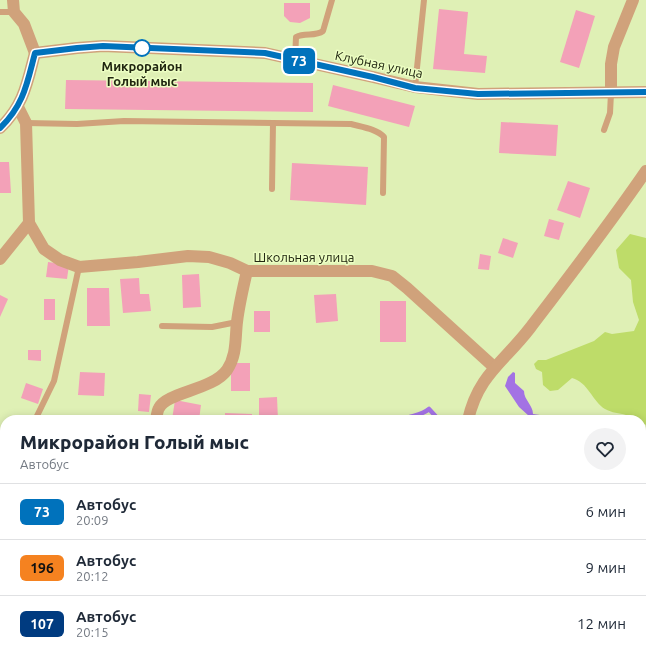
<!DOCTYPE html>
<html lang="ru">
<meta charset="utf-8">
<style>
:root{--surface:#fff;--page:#f2f2f3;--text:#1f2937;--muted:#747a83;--line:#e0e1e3}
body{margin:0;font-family:Ubuntu,sans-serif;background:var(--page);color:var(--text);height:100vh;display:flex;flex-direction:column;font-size:15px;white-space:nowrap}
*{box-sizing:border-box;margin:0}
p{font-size:13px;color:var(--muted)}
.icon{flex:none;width:22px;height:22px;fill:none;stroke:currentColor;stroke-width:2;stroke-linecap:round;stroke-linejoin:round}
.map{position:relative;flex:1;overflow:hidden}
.panel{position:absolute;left:0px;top:415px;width:646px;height:244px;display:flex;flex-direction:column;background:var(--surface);border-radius:16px 16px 0 0;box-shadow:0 2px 10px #0003}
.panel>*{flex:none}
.badge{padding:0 8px;border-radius:6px;font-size:14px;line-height:26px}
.map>.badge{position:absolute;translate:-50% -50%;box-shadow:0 0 0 2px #fff}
.round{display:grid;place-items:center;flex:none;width:42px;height:42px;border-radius:21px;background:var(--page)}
.summary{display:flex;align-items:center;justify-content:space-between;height:68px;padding:0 20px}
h1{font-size:19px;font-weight:800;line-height:30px}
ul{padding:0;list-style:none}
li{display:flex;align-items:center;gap:12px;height:56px;padding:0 20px;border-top:1px solid var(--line)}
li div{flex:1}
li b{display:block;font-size:15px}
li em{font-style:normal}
li .badge{min-width:44px;font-weight:700;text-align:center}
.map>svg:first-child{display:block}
</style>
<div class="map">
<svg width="646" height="659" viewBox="0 0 646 659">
<rect width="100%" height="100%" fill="#dff0b5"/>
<!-- green -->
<path fill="#bedc69" d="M630,234L646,238V425L641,422V420C636,420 631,417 626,415C619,413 612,413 605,409C592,401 588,382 572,378L558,390L550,391L543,385L542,372L536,369L534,364L538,360H546L594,341L605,332L612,334L634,331L639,320L633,302L631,280L619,268L616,250Z"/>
<!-- water -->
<g fill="#a372e4">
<path d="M513,372L515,373V383L524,391C524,400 533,405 533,414L540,415L547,420H522L529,416L519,407L505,386L508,377Z"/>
<polygon points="641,431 646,434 646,473 641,475"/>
</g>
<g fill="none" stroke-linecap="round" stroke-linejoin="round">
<!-- stream -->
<g stroke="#a372e4" stroke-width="4.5">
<path d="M402,420C411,415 421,416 429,409L439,420"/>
<polyline points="0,483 5,479"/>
<polyline points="0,505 1,502 5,500"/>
<polyline points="110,654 111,659"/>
</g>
</g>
<!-- building -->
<g fill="#f3a1b8">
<polygon points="284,3 310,3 310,18 300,23 290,22 284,16"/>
<polygon points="439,9 468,12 464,54 487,56 485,73 433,69"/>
<polygon points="576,10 595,16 579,68 560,62"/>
<polygon points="66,80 313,83 313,112 65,109"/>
<polygon points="333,85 415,106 409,127 328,106"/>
<polygon points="501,122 558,125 556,156 499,153"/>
<polygon points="0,162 9,162 11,193 0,193"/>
<polygon points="292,163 368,167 366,205 290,200"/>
<polygon points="568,181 590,188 580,218 557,210"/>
<polygon points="549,219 564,223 559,240 544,236"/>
<polygon points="503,238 518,243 513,258 498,253"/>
<polygon points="480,254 491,256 489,270 478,269"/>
<polygon points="48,262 69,265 67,279 46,277"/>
<polygon points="199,274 201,307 183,308 182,275"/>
<polygon points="139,278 140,294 149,294 151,311 123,313 120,279"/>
<polygon points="87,288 109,288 110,326 87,326"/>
<polygon points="336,294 338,321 316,323 314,295"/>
<polygon points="0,295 8,299 0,317"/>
<rect x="44" y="299" width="11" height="21"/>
<rect x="380" y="301" width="26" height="41"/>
<rect x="254" y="311" width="16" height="21"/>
<polygon points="28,350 41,350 41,361 28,360"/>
<rect x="231" y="363" width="19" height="28"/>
<polygon points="80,372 105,373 104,396 78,395"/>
<polygon points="26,383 43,389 38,404 21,398"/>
<polygon points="139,394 151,395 149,412 138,411"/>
<polygon points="277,397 278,420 259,420 259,398"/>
<polygon points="175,400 201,405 199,420 172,420"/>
<polygon points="225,413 252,414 252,420 225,420"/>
<polygon points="5,440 5,459 0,460 0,441"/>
<polygon points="40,654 61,654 61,659 41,659"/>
<polygon points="524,654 558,654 558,656 525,659"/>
</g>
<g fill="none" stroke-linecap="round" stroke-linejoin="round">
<!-- service -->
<g stroke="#d0a27b" stroke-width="6">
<polyline points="0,12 14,12"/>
<path d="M295,60L296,37C305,32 315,37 323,31L332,0"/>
<polyline points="415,87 424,0"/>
<path d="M26,123L77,124L124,121L351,124C362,127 377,129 384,137L383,193"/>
<polyline points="604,130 610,113 611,93"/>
<polyline points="272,189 273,123"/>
<polyline points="162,326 212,327 237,322"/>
<polyline points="35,420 54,381 79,267"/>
</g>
<!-- minor -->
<g stroke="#d0a27b" stroke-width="12">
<polyline points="13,0 14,12 24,24 35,53 77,48 103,46 265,53 373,77 415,87 478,94 646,92"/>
<polyline points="611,93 611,64 614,47 633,0"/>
<path d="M0,128C24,105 27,83 35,53"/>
<polyline points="29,223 44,249 60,260 79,267 138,262 188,256 209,257 230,263 247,271 372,271 392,276 407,288 494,367"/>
<polyline points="0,259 29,223 26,123 18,107"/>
<path d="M156,420C157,416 157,411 159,408C167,392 213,390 227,370C237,355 235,339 237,322C239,305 243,288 247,271"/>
<path d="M468,420C478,375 504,362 530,328C569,277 609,225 646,171"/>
<polyline points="0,599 5,596"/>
<polyline points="224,654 242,659"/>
<polyline points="391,659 394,654"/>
</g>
</g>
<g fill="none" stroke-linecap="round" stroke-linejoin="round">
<defs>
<path id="line" d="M0,128C24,105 27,83 35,53L77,48L103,46L265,53L373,77L415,88L478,94L646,92"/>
</defs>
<!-- line casing -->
<use href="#line" stroke="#fff" stroke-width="9"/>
<!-- line -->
<use href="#line" stroke="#0072bc" stroke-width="6"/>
</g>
<!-- markers -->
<circle fill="#fff" stroke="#0072bc" stroke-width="2" cx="142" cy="48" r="8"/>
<g text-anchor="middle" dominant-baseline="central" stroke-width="3" stroke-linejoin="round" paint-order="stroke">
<!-- street labels -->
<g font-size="13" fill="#202610" stroke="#ecfec2">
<text transform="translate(379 64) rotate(12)">Клубная улица</text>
<text x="304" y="257">Школьная улица</text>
</g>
<!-- stop labels -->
<g font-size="13" font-weight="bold" fill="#202610" stroke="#ecfec2">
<text x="142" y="66">Микрорайон<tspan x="142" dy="15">Голый мыс</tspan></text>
</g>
</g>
</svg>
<b class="badge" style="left:299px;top:61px;background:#0072bc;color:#fff">73</b>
<section class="panel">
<div class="summary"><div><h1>Микрорайон Голый мыс</h1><p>Автобус</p></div><a class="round"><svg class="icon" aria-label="heart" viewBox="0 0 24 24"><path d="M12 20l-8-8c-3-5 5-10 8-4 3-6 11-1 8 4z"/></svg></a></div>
<ul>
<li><span class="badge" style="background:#0072bc;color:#fff">73</span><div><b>Автобус</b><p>20:09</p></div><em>6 мин</em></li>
<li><span class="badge" style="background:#f58220;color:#111">196</span><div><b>Автобус</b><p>20:12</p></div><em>9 мин</em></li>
<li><span class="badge" style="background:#003b80;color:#fff">107</span><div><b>Автобус</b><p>20:15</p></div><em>12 мин</em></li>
</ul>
</section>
</div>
